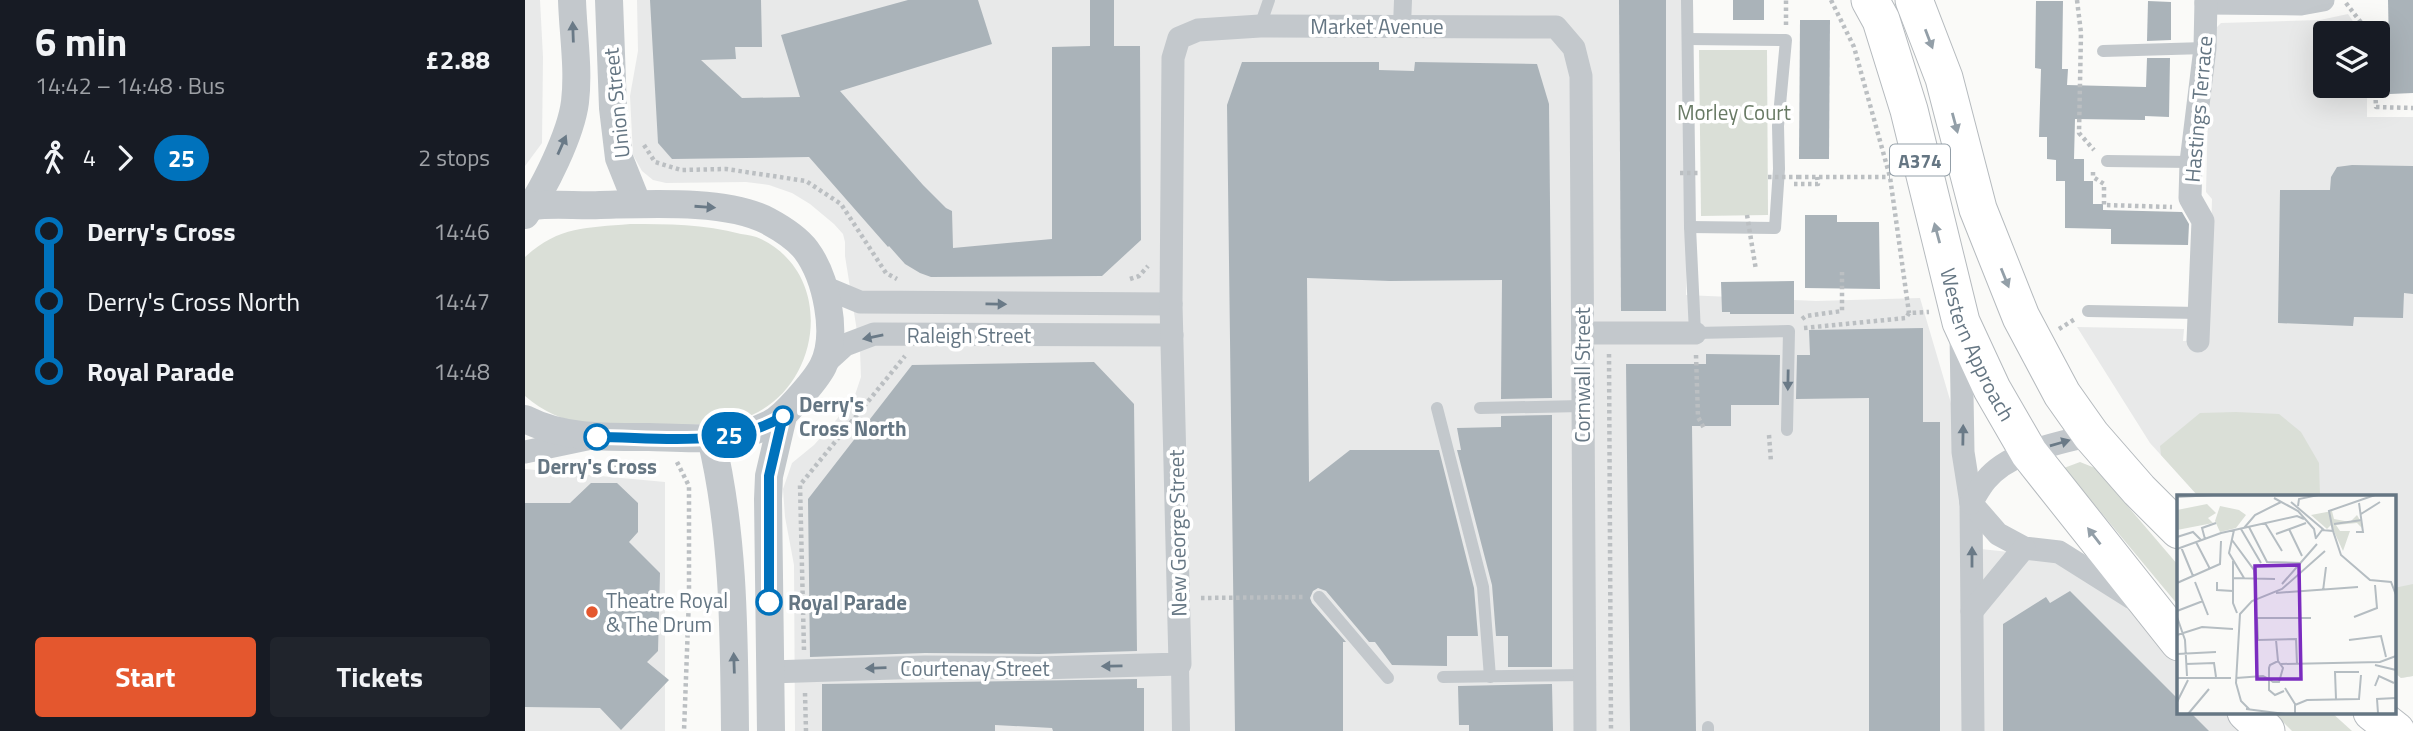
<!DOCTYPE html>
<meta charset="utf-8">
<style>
:root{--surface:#171b24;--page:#20242c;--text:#f1f3f6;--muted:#9ea1a6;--accent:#e4572e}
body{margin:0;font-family:"Titillium Web",sans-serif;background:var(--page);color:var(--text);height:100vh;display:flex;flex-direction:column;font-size:26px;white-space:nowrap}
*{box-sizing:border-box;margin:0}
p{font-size:23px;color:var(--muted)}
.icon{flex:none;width:38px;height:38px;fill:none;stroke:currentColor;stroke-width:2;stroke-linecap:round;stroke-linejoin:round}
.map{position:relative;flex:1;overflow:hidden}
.drawer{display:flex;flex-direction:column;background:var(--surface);width:525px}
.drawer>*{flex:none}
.badge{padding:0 14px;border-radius:23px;font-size:24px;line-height:46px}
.fabs{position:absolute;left:1788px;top:21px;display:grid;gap:14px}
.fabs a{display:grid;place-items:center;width:77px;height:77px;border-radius:7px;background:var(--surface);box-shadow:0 7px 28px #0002;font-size:35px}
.map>.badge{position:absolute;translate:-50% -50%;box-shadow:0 0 0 4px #fff}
.legs{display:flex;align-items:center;gap:10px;height:77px;padding:0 35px;font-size:23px}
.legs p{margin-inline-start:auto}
.headline{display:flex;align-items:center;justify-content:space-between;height:119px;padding:0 35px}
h1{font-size:38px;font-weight:700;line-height:52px}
.primary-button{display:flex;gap:14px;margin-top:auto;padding:14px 35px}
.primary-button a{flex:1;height:80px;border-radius:7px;background:var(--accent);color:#fff;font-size:28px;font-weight:700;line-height:80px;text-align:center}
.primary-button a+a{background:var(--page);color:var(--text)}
ul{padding:0 35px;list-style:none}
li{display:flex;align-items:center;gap:24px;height:70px;font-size:26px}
li i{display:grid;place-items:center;width:10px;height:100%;margin:0 9px;background:currentColor}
li i::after{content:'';width:18px;height:18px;margin:-9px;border:5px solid;border-radius:50%;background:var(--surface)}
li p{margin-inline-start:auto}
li:first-child i{background:linear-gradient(#0000 50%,currentColor 0)}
li:last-child i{background:linear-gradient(currentColor 50%,#0000 0)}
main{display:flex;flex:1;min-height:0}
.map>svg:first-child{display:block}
</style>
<main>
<section class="drawer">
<div class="headline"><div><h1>6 min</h1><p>14:42 – 14:48 · Bus</p></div><b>£2.88</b></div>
<div class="legs"><svg class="icon" aria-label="walk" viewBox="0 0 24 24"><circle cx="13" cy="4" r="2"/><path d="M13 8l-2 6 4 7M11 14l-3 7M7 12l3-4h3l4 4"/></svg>4<svg class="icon" aria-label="forward" viewBox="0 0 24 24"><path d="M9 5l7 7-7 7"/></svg><b class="badge" style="background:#0072bc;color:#fff">25</b><p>2 stops</p></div>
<ul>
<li><i style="color:#0072bc"></i><b>Derry's Cross</b><p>14:46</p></li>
<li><i style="color:#0072bc"></i><span>Derry's Cross North</span><p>14:47</p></li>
<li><i style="color:#0072bc"></i><b>Royal Parade</b><p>14:48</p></li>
</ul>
<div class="primary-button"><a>Start</a><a>Tickets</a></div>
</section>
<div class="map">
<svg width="1888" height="731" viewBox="0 0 1888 731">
<rect width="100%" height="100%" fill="#fafaf8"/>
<!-- built -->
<g fill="#e8e9e9">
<polygon points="0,0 15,0 18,57 17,143 0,166"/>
<polygon points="112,0 1166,0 1161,295 1291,301 1395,298 1428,410 1456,549 1565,561 1653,655 1654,712 1708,712 1726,731 270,731 269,565 260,517 258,489 267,463 289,445 312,419 330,395 336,377 335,350 320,256 320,242 318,234 309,224 285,204 267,193 244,185 221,182 141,183 128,180 117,171 108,155 105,96 113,51"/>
<polygon points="1823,14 1836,33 1801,33 1801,86 1842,86 1842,117 1888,117 1888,676 1876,678 1869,672 1869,496 1673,496 1625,443 1552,327 1659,329 1658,341 1683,340 1687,199 1681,192 1685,34 1696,23 1795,20"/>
<polygon points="0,469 140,482 140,731 0,731"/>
</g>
<!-- green -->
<g fill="#dadfd7">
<polygon points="1174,50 1242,50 1243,215 1176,216"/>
<path d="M105,224C143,224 179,224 216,234C223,235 230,236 236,239C310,275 297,384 227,415C191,431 104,423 62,423C38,421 19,412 0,396V257C34,226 61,228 105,224Z"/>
<polygon points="1711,412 1754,414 1776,432 1794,463 1795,496 1673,496 1636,455 1635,446 1675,413"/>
<polygon points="1555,462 1570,468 1653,565 1653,605 1539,468"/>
<polygon points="1888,584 1888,676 1876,678 1869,672 1869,588"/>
<polygon points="1748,712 1806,712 1827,731 1767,731"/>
</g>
<!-- building -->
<g fill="#aab3b9">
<polygon points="125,0 236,0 237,47 210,47 211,59 176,60 217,98 275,97 256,35 383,0 453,0 467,44 315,91 398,185 421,208 427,211 428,248 527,239 527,47 565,46 565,0 589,0 589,46 615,46 616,240 577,276 406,277 395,273 380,264 364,246 363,247 284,157 147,159 133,143"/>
<polygon points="1094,0 1141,0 1141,311 1096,311"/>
<rect x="1208" y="0" width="31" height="20"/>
<polygon points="1863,0 1888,0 1888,93 1865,94"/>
<polygon points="1511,1 1538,1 1537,69 1543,69 1542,85 1621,87 1622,58 1645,58 1644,117 1620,116 1620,120 1550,119 1549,159 1559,159 1559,181 1568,181 1568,204 1578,204 1578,210 1657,212 1664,224 1663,245 1586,244 1586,229 1540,228 1540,181 1531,181 1531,160 1522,159 1522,137 1514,137 1516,69 1510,68"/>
<polygon points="1623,1 1646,2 1646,40 1622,41"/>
<polygon points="1275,20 1305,20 1304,159 1274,159"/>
<polygon points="717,62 854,62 854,70 889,71 890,62 1012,64 1024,104 1027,398 976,399 977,280 865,281 782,278 784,482 825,450 914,450 949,588 953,636 922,636 922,666 867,665 850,642 844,642 801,591 793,588 788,591 785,598 787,603 821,642 818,642 818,731 710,731 702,105"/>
<polygon points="1827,165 1888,166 1888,294 1879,293 1878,318 1829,317 1828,326 1753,323 1755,190 1805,190 1806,177 1812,167"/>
<polygon points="1280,215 1312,215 1312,222 1354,222 1355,289 1280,288"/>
<polygon points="1269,281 1269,314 1205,314 1205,312 1197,312 1196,282"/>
<polygon points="1398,328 1398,422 1415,422 1415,731 1344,731 1344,398 1271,399 1272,355 1285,355 1284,330"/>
<polygon points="1181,354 1255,355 1254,405 1206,405 1206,426 1167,426 1171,731 1105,731 1101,364 1181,364"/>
<polygon points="569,362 609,404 612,651 514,654 400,653 285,657 283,499 387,365"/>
<polygon points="1027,415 1027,667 983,667 983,636 971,636 967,585 932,450 936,450 932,428 976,427 976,416"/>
<polygon points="66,483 92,483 113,503 113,532 104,542 135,573 133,651 122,662 144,680 96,730 75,708 0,707 0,503 45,503"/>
<polygon points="1545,591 1654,700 1654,712 1665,712 1684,731 1478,731 1478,624 1521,597 1525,603"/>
<polygon points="612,679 612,688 619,688 619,731 528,731 527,728 470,725 470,731 297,731 297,684"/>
<polygon points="1027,684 1028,731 944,731 944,725 934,725 933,686"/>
</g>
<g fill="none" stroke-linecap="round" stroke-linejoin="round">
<defs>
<g id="primary">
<path id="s1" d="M1345,0L1356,20L1384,110L1436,322L1467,389L1504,453L1654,642"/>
<polyline points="1389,0 1419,78 1453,209 1496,317 1537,394 1566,435 1614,490 1654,530"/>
<polyline points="1721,712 1741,731"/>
<polyline points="1847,712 1871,731"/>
</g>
</defs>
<!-- primary casing -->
<use href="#primary" stroke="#b5babe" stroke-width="39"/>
<!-- path -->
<g stroke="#bbbfc2" stroke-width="4.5" stroke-dasharray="3.5 3.5" stroke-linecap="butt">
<polyline points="1306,0 1329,47 1365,177 1384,313"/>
<polyline points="1552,0 1556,33 1554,133 1569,150"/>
<polyline points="1821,3 1844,33"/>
<polyline points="1261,25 1261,0"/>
<polyline points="1850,86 1851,107 1888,108"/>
<polyline points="119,145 130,162 156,170 201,169 281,181 316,204 361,273 372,279"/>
<polyline points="1568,172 1568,177 1579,184 1579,205 1647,207"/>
<polyline points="1273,177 1365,177"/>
<polyline points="1269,184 1293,184 1292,177"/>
<polyline points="605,279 614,276 623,266"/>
<polyline points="1277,319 1281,316 1317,311 1317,272"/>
<polyline points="1279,328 1381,318 1384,313 1404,312"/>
<polyline points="1534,329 1550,319"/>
<polyline points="1084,354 1086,731"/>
<polyline points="1171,355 1173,417 1180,430"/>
<polyline points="1244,435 1246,462"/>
<polyline points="152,462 164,486 164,598 159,731"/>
<polyline points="53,466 86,466 93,464"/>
<polyline points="676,598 780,597"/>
<polyline points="279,650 275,485 380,356"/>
<polyline points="280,693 281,731"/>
</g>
<!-- service -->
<g stroke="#c3c8cc" stroke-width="12">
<polyline points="1162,0 1165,227 1170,333 1264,331 1262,430"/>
<polyline points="735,26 744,0"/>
<polyline points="1164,39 1261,40 1253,126 1254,169 1250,228 1165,227"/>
<polyline points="1578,51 1680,48"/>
<polyline points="1582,161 1666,162"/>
<polyline points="1563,311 1673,313"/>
<polyline points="912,408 958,587 965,677"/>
<polyline points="955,408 1057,406"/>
<polyline points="794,597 863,678"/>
<polyline points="918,677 1059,675"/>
<polyline points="1183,731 1183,727"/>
</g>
<!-- pedestrian -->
<g stroke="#c3c8cc" stroke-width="18">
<polyline points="877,26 878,0"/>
<polyline points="655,664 656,731"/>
</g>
<!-- minor -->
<g stroke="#c3c8cc" stroke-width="23">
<polyline points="1681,3 1776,4 1798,0"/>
<polyline points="299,287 335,302 646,304"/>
<polyline points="1058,333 1170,333"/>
<polyline points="1436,336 1438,452 1446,503 1448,731"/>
<polyline points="1673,341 1678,221 1665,198 1666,162 1680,48 1681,0"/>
<polyline points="298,365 320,345 349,334 647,335"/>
<polyline points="0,452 62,439"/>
<polyline points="1446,503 1473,534 1499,548 1534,552 1607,598"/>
<path d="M1446,503C1451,495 1455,487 1461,480C1485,451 1532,444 1566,435"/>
<polyline points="1447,611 1499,548"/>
<polyline points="245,672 400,667 514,668 655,664 646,304 648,58 654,38 673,30 735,26 1031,27 1049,48 1056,76 1060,731"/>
</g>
<!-- tertiary -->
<g stroke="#c3c8cc" stroke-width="28">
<polyline points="84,0 88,108 94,158 112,203"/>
<path d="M0,215C19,189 46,134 50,102C54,69 48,33 47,0"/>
<path d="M0,419C39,439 82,437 124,437C163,438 209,443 245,424C256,418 264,409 272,400C281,390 292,378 298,366C314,334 301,277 281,250C272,238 256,228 243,221C202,199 122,204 75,205C52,206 30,203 7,206"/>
<path d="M186,438C209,533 209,634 210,731"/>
<polyline points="246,731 243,499 244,476 258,416"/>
</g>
<!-- primary -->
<use href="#primary" stroke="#fff" stroke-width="37"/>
<!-- path-bridge -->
<g stroke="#bbbfc2" stroke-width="4.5" stroke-dasharray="3.5 3.5" stroke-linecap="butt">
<polyline points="1155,173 1176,173"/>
<polyline points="1243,177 1273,177"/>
<polyline points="1222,215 1231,270"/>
</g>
</g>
<!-- one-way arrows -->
<defs><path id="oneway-solid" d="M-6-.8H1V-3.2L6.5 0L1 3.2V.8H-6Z" transform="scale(1.75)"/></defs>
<g fill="#6a7a87">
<use href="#oneway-solid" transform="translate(48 32) rotate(-92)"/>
<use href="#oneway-solid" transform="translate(37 145) rotate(-66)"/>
<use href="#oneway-solid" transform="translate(180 207) rotate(4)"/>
<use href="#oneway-solid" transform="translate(471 304) rotate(1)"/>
<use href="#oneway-solid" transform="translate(348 337) rotate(169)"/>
<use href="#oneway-solid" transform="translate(1263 380) rotate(91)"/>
<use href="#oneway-solid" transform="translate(1438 435) rotate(-89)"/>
<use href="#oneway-solid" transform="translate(1535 443) rotate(-16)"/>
<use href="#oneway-solid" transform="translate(1447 557) rotate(-90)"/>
<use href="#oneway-solid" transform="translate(209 663) rotate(-92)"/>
<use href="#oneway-solid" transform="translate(587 666) rotate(179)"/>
<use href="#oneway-solid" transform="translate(351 668) rotate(178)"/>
</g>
<g fill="#939fa8">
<use href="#oneway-solid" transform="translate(1404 39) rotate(69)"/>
<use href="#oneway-solid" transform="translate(1430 123) rotate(75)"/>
<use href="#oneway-solid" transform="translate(1412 233) rotate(-105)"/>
<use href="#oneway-solid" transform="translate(1480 278) rotate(68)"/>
<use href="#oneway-solid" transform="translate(1569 536) rotate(-128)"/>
</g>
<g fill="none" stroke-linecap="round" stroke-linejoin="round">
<defs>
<path id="line-1" d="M72,437C130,437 207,449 258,416L244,476V602"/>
</defs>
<!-- line-1 casing -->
<use href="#line-1" stroke="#fff" stroke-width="16"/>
<!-- line-1 -->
<use href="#line-1" stroke="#0072bc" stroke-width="10"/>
</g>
<!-- markers -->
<g fill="#fff" stroke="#0072bc" stroke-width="3.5">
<circle cx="258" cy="416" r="9"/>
<circle cx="72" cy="437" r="12"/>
<circle cx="244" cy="602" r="12"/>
</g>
<circle fill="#e4572e" stroke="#fff" stroke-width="2.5" cx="67" cy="612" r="7"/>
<g text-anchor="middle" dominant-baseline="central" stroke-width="7" stroke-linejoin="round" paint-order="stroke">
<!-- shield labels -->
<rect fill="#fff" stroke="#939fa8" stroke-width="2" x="1365" y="144.5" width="60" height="31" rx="5"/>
<g font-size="19" font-weight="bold" fill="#657683">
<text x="1395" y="160">A374</text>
</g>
<!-- street labels -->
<g font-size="21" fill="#657683" stroke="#fff">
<text x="852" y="26">Market Avenue</text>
<text transform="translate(91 103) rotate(-96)">Union Street</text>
<text transform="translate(1673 109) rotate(-85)">Hastings Terrace</text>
<text x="444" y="335">Raleigh Street</text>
<text stroke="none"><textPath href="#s1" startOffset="362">Western Approach</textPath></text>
<text transform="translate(1057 375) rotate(-90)">Cornwall Street</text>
<text transform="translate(652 533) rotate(-91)">New George Street</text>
<text x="450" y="668">Courtenay Street</text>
</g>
<!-- park labels -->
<g font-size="21" fill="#687a64" stroke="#fff">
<text x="1209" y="112">Morley Court</text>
</g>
<!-- stop labels -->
<g font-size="21" font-weight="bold" fill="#657683" stroke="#fff" text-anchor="start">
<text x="274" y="404">Derry's<tspan x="274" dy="24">Cross North</tspan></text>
<text x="72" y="466" text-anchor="middle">Derry's Cross</text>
<text x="263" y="602">Royal Parade</text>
</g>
<!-- poi labels -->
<g font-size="21" fill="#657683" stroke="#fff" text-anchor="start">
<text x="81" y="600">Theatre Royal<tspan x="81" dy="24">&amp; The Drum</tspan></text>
</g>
</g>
<!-- overview -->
<g transform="translate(1652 495)">
<rect width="219" height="219" fill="#fafaf8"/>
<path d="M30,9L39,18L31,23L36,28L0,35V15ZM43,11L62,15L69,20L59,33L43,37L38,26ZM155,16L157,24L173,27L180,20L184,27L185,33L180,28L159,30L163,36H173L166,56L154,30L150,34L134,20Z" fill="#dadfd7"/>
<path fill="none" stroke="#b5bdc2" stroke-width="2" d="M0,2L37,0M97,3L121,16L137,34L139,44M114,7L147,35M121,11L122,4L141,0M184,19L203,7M88,28L105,56M157,29L185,25M72,32L90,67L124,68M67,33L78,20L104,7M64,34L84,68M112,34L125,61M57,35L52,58L67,83M156,36L152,16L198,0M179,37H186L182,8M99,39L129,28M0,42L16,37L24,45M139,43L145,35L156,36L164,60L193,85L214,87L219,100M28,44L25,33L39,28M55,45L77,75L78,84M19,47L33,74M4,52L16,81M0,54L44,38L120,21L127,24M56,66V108L60,118M56,83L98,84M18,87L31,120M40,87V95L56,96M0,88L43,69L44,46M105,89L140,49M146,96L149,72M99,98L181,92M0,116L26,106M0,122L8,145L10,181M177,122L200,113L198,90M0,140L25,132L56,134M99,145L101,166M172,145L204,141L209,162M0,159L39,157M9,169L37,168L39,182M104,169L203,167L219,161M120,169L119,144L81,145L80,123H134M198,170L219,175M0,183H54M59,183L86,181L92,184L96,187H102L106,173L101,166L93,170L92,173V195L98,200L107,196M198,191L202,181L217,188M108,193L118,209V219M159,204L158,177H182M0,207L11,185M118,210L130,205L182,204L184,180M69,214L108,219M73,215L64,206L59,188L63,119L75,106L105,94L148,56M201,218L200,204L219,203M11,219L32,194M133,219H208"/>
<path fill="#7b2cbf" fill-opacity="0.15" stroke="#7b2cbf" stroke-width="3.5" d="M122,70L124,184H80L78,71Z"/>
<rect width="219" height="219" fill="none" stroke="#657683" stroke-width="3.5"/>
</g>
</svg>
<div class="fabs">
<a><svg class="icon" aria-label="layers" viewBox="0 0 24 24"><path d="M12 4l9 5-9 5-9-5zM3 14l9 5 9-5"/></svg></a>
</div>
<b class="badge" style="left:204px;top:435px;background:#0072bc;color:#fff">25</b>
</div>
</main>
